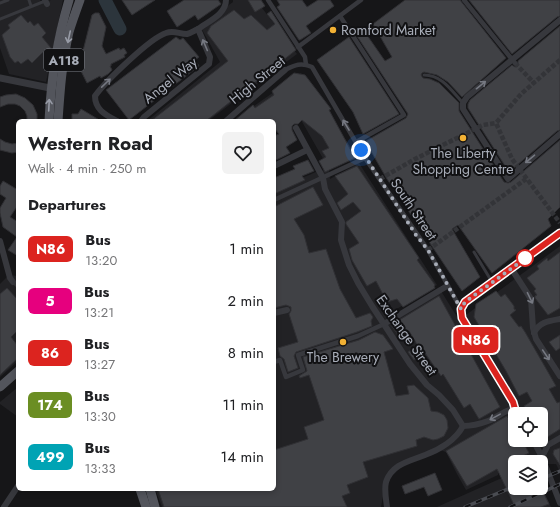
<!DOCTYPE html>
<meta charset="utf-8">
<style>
:root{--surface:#fff;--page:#f2f2f2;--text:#202124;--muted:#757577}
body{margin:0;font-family:Jost,sans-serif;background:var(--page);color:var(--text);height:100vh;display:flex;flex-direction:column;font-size:15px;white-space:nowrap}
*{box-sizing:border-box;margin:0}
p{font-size:13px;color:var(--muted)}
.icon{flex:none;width:22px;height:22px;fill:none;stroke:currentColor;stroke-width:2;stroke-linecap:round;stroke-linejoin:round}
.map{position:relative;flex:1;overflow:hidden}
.side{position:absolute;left:16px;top:119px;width:260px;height:372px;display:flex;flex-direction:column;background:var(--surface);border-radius:6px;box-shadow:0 2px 6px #0003}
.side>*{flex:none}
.badge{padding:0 8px;border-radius:6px;font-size:14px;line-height:26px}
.buttons{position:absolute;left:508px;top:407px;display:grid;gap:8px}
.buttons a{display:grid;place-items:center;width:40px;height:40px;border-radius:6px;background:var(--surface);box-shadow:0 2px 6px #0003;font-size:20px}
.you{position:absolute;width:20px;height:20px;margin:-10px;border:3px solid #fff;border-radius:50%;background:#1a73e8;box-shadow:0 0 0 6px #1a73e833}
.map>.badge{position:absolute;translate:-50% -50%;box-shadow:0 0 0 2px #fff}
h2{padding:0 12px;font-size:15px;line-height:36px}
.round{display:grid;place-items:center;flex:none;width:42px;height:42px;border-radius:6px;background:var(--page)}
.head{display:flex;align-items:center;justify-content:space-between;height:68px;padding:0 12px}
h1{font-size:19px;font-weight:700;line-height:30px}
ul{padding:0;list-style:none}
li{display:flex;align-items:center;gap:12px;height:52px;padding:0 12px}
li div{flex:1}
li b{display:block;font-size:15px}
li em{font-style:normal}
li .badge{min-width:44px;font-weight:700;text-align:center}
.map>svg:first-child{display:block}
</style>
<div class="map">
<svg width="560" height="507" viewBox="0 0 560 507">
<rect width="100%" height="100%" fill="#161618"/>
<!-- built -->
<g fill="#222225" fill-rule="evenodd">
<polygon points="0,0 40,0 42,3 51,0 63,0 46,82 9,74 0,48"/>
<polygon points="233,0 256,0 297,54 208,121 147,121 220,62 200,26 233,2"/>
<path d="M301,73L358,158L329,169L330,179L359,163L437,285L390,313L385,314L391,322L441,291L459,320L560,246V472L556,464H541V462H531L529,458L519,462H515V464L498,472V475L466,490L457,474L446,452L437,449L398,466L386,481L381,507H162L155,489H274V190L316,172L329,169L297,113L276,130L274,128V121H267L254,106ZM515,414H541V440H515Z"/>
<polygon points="9,275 18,276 18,361 0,377 0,284"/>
<polygon points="18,387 18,417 0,404 0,402"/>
<polygon points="515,472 515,488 541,488 541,485 551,507 437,507"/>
</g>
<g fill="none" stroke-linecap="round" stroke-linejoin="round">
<!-- river -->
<polyline stroke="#2c353c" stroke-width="13" points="105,0 120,29"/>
</g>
<!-- building -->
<g fill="#404145" stroke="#303034">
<polygon points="122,0 155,0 132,15"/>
<polygon points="184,0 218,0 221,4 198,20 195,15 177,27 167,11"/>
<polygon points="248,0 261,0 265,6 255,12"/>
<polygon points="277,0 302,0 307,7 318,0 330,0 334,6 306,26 311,33 300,40 299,40 277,7 280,5"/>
<polygon points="405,0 460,0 506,58 462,97 448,82 437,75 424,72 422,73 421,75 423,78 430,79 439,83 459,103 459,111 504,182 508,183 511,182 560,140 560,207 548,219 551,226 492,273 458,225 452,229 480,277 462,291 387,179 372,153 366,141 406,118 408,114 355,33 362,28 385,61 392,57 373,24"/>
<polygon points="469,0 560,0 560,16 557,17 512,54"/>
<polygon points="234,10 244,19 251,15 267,30 275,24 267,14 271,11 296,50 206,121 151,121 228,61 207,33 211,26"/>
<polygon points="95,13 99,13 106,27 102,46 106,54 119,48 120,50 124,48 127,53 124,55 125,57 111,64 111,66 110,66 112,70 108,74 101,78 100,76 87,83 79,67 92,15"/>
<polygon points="21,15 28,23 30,21 34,26 38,23 46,33 42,37 51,48 46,52 44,51 32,63 28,59 21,64 18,61 15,63 10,57 2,35 10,28 8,25"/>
<polygon points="560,26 560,130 557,131 509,172 468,108 468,104 470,100 512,65 515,67 518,66 518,61"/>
<polygon points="176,37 180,40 183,38 199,57 195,60 199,66 129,120 106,90"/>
<polygon points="349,37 399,114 363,134 353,112 317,60"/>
<polygon points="294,73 305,75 331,109 329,110 355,158 353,159 325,172 319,161 326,157 322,151 329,148 322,136 302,120 298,124 294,124 292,126 292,130 297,140 286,147 290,153 276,160 274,157 274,136 279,134 274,128 274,121 234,121 253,105 255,108 274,95 272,91"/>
<polygon points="16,94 25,98 33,105 37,114 37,121 27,121 27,116 25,111 20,106 15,104 8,104 0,107 0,97 6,95"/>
<polygon points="81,109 101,121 72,121 72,114 78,114"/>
<polygon points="0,139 5,142 12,144 18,143 18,152 12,153 0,150"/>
<polygon points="308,160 314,171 302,176 305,180 274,194 274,178 295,169 293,166"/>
<polygon points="357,166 419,258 417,260 435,285 434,286 435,288 403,307 397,299 387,302 376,281 367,286 352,260 349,249 359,243 346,224 346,222 361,211 353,202 341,210 337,203 348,194 335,176"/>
<polygon points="3,181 18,190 18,205 10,217 18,222 18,256 8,250 17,237 3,227 0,213 0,208 6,198 0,194 0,186"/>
<polygon points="313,187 323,205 294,219 304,235 309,253 326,249 340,289 356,318 370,313 373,317 371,321 372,326 357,332 296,352 294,356 298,368 288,372 284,359 280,356 278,348 298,342 289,314 291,311 291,307 286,305 274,308 274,207"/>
<polygon points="560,252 560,308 548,315 535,298 535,296 537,295 534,291 536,289 527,278 539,269 537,266 547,258 548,261"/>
<polygon points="7,288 18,300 18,330 11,337 18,346 18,358 0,375 0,294"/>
<polygon points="496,291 501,297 505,294 514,306 514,309 516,310 510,315 519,327 521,326 525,332 556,386 549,389 557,403 560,402 560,429 546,438 541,437 541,414 528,414 524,406 532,401 527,392 519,396 506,371 474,317 476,304"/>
<polygon points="439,296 500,407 479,419 470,404 464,408 443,374 441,376 425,353 414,360 408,352 418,346 409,331 399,336 391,325"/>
<polygon points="375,332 383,335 393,349 384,352 396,396 409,394 407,386 414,385 428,398 431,411 438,412 444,415 447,420 448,428 444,436 438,439 433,440 424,437 416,440 417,446 363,462 368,477 347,485 350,493 342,496 347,507 164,507 158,489 274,489 274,450 308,439 304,427 324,420 309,375 300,378 299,376 307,371 303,357 359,340"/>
<polygon points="560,335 560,348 556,351 549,342"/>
<polygon points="507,416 515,429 515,440 522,440 529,453 515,460 515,488 541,488 549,504 541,507 515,507 497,469 467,486 446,451"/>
<polygon points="560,448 560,465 553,454 554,450"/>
<polygon points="435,473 442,490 428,496 424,487 405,494 402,486"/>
</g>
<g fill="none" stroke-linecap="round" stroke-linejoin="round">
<!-- pedestrian-tunnel -->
<g stroke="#333438" stroke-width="4.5" stroke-dasharray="4.5 2" stroke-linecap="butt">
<polyline points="560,60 521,94 496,123 512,159 560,223"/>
<polyline points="515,63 534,83"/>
<polyline points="380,179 415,159 483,125 496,123"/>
<polyline points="428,250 526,179"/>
</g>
<!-- service -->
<g stroke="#37383d" stroke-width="3">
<polyline points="29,0 31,6"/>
<polyline points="0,3 8,0"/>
<polyline points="0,19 45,1"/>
<path d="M424,75C442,75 451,90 463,103"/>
<polyline points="474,252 492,282"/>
<polyline points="13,282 18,287"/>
</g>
<!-- pedestrian -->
<g stroke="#37383d" stroke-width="4.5">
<polyline points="268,0 305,57 306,65"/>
<polyline points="464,0 515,63"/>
<polyline points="340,16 404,115 356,142"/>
<polyline points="298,47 361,0"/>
<path d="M285,70C295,65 301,62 312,67L365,158L428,250L461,309"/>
<polyline points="274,200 365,158"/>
<polyline points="274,362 280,360 286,377 303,370 298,355 358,336 384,324"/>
</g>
<!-- minor -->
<g stroke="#37383d" stroke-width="6">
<polyline points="45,0 47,4"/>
<polyline points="560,20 467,97 463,103 463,109 508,179 560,134"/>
<path d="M117,121C106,115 95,110 95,96C105,82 150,38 166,33C174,30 179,34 187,34C191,33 195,30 198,29"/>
<path d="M141,121L144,117L209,64L210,57L198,29C209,21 226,14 226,0"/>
<polyline points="226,121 285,70"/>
<polyline points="296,128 323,178 325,189 342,222 341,240 349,265 358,283 372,306 410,364 427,385 439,395 453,410 463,426"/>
<polyline points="274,166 307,150"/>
<polyline points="0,241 10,278 13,282"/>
<polyline points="511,268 531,299 533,328 536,339 560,376"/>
<polyline points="274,313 287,310"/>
<polyline points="384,324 447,286"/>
<path d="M534,333C539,322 549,321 560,319"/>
<polyline points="519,414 515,409 513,402 462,318 461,309 465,302 560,233"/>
<path d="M463,426C472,426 480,424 488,421C497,418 505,409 515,409"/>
<polyline points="533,440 542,457 560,503"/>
<polyline points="542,457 548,445 560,438"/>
<polyline points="4,507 18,486"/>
<path d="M387,507C386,499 384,490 386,482C392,464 410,461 425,455C439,450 456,440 463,426"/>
</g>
<!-- tertiary -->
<polyline stroke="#37383d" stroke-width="7" points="0,78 50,88"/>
<!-- primary -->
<g stroke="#53555c" stroke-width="9">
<path d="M49,121C51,79 57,40 69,0"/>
<path d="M58,121C60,91 62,62 69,32C72,22 76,11 80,0"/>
<polyline points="0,387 18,371"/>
<polyline points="140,489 146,507"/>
<polyline points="150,489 155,507"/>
</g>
<defs>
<g id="rail">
<polyline points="541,479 560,471"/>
<polyline points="465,507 515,486"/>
<polyline points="510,507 560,484"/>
</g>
</defs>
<!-- rail casing -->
<use href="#rail" stroke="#4a4c52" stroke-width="3.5"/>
<!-- rail -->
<use href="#rail" stroke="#111113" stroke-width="2" stroke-dasharray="6" stroke-linecap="butt"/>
</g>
<!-- one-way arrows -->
<defs><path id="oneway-shaft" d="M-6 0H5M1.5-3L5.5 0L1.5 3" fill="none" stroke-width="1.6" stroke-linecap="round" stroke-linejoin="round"/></defs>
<g stroke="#979ba6">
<use href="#oneway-shaft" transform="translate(69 37) rotate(102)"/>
<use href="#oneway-shaft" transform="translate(49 105) rotate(-87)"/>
</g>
<g stroke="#757881">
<use href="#oneway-shaft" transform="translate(205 45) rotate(-113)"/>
<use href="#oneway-shaft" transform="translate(106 83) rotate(-44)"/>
<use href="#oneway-shaft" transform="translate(481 85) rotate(-39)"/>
<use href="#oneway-shaft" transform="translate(346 125) rotate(-121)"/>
<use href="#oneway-shaft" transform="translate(530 159) rotate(140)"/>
<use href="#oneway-shaft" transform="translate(530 298) rotate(64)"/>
<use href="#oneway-shaft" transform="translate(546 355) rotate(56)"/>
<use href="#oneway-shaft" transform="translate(495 417) rotate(151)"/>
</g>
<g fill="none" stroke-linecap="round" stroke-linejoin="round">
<defs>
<polyline id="line" points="519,414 515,409 513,402 462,318 461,309 465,302 560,233"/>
</defs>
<!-- line casing -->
<use href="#line" stroke="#fff" stroke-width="9"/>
<!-- line -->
<use href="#line" stroke="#dc241f" stroke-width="6"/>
<!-- walk -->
<polyline stroke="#a8adb8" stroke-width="4" stroke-dasharray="0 7.2" points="361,150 416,235 428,250 461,309 465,302 526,258 525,258"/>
</g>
<!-- markers -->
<g fill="#f2b134" stroke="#111113" stroke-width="1.5">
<circle cx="333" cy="30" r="4"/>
<circle cx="463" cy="138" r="4"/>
<circle cx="343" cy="342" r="4"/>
</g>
<circle fill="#fff" stroke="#dc241f" stroke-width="2" cx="525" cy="258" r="8"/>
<g text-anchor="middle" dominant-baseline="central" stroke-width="4" stroke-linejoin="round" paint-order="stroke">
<!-- shield labels -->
<rect fill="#111113" stroke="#7b7e86" stroke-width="1" x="44" y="49" width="40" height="22" rx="3"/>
<g font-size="13" font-weight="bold" fill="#a8adb8">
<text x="64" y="60">A118</text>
</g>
<!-- poi labels -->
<g font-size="14" fill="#a8adb8" stroke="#111113">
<text x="341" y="30" text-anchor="start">Romford Market</text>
<text x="463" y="153">The Liberty<tspan x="463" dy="16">Shopping Centre</tspan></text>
<text x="343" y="357">The Brewery</text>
</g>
<!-- street labels -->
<g font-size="14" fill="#a8adb8" stroke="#111113">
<text transform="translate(170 80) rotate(-39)">Angel Way</text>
<text transform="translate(257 80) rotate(-39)">High Street</text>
<text transform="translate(414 209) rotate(56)">South Street</text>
<text transform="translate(407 335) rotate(55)">Exchange Street</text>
</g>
</g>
</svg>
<div class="buttons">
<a><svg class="icon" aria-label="locate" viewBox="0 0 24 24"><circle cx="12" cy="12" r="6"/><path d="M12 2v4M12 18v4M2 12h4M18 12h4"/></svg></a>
<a><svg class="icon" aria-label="layers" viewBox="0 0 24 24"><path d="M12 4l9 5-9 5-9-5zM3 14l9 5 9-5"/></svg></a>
</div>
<div class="you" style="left:361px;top:150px"></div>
<b class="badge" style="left:476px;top:340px;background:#dc241f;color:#fff">N86</b>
<section class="side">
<div class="head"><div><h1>Western Road</h1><p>Walk · 4 min · 250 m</p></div><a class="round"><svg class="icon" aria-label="heart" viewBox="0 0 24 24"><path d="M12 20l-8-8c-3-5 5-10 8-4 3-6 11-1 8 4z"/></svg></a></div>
<h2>Departures</h2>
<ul>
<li><span class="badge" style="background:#dc241f;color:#fff">N86</span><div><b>Bus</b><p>13:20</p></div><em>1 min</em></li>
<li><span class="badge" style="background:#e6007e;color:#fff">5</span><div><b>Bus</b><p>13:21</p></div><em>2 min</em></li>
<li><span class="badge" style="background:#dc241f;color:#fff">86</span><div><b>Bus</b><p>13:27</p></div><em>8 min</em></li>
<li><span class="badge" style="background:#6b8e23;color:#fff">174</span><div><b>Bus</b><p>13:30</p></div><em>11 min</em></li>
<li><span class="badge" style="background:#00a3b4;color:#fff">499</span><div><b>Bus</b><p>13:33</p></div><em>14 min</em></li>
</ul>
</section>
</div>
